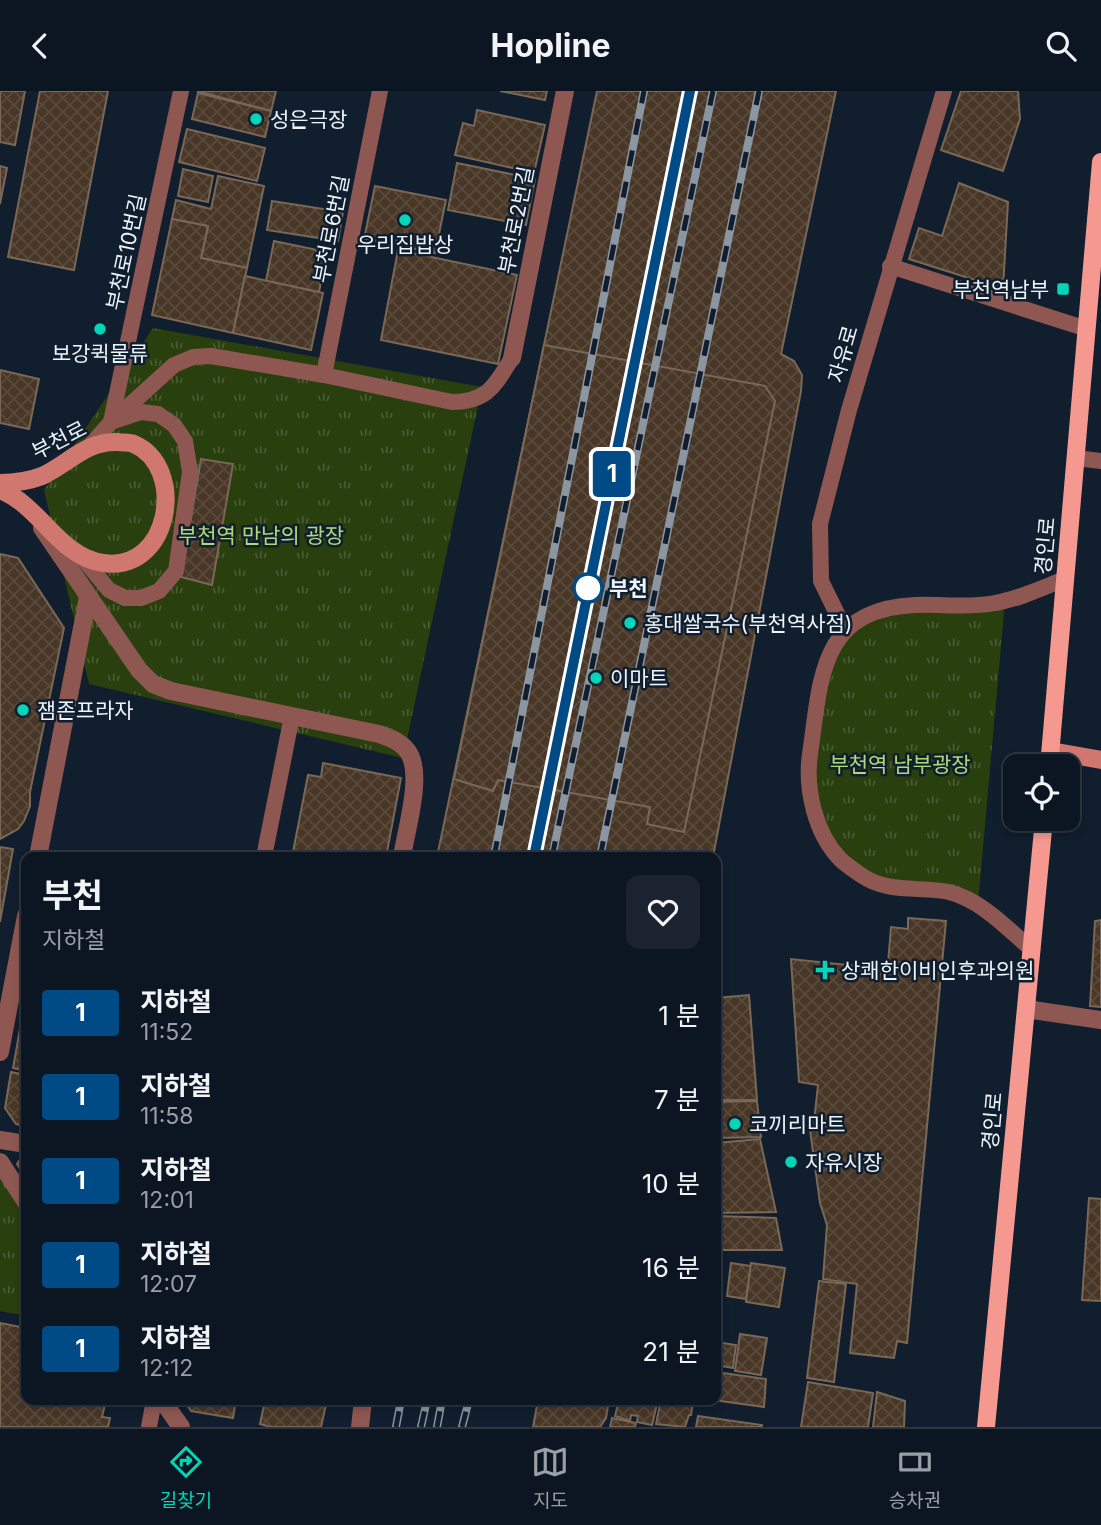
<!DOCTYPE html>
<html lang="ko">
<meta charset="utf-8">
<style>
:root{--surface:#0c1622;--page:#1a232f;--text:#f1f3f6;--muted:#9a9fa5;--line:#2c3540;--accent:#04d5b6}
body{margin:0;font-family:Inter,"Noto Sans KR",sans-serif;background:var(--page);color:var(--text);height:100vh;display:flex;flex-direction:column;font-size:26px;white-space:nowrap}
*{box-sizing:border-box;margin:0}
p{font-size:23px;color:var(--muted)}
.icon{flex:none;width:38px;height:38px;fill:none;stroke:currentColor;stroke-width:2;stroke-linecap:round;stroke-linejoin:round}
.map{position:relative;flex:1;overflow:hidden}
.panel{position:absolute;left:21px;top:761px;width:700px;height:553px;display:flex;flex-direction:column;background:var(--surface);border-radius:14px;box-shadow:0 4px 10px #0003,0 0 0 2px var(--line)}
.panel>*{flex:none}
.badge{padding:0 14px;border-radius:5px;font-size:24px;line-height:46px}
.buttons{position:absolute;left:1003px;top:663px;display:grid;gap:14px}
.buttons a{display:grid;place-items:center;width:77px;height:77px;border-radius:14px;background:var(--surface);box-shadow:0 4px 10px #0003,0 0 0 2px var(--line);font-size:35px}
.map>.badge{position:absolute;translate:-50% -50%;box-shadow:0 0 0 4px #fff}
.round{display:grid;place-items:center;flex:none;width:74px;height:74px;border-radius:14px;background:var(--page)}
.overview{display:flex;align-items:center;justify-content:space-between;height:119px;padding:0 21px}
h1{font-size:33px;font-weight:700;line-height:52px}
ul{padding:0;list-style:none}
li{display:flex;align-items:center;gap:21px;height:84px;padding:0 21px}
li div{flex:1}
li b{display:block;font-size:26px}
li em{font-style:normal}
li .badge{min-width:77px;font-weight:700;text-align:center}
header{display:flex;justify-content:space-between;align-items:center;height:91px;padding:0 21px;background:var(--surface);font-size:32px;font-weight:700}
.tabs{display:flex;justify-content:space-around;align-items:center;height:98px;border-top:2px solid var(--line);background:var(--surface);font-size:19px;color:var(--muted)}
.tabs a{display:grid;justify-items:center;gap:4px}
.tabs .active{color:var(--accent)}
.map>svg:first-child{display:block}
</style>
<header><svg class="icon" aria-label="back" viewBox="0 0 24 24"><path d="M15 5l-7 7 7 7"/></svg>Hopline<svg class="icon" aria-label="search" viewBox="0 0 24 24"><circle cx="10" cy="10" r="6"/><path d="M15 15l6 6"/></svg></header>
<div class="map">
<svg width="1101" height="1336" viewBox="0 0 1101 1336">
<defs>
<pattern id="grass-tufts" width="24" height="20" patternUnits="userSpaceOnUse" patternTransform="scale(1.75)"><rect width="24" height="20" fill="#293f0e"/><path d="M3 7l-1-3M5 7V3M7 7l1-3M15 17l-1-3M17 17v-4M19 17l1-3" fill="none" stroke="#485b32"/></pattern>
<pattern id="building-cross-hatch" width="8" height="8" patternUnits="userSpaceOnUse" patternTransform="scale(1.75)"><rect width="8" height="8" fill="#483627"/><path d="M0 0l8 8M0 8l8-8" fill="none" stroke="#5a4a3c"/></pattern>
</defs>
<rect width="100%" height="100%" fill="#101e2d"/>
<!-- grass -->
<g fill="url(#grass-tufts)">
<polygon points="153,237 482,296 403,667 89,593 44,399"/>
<polygon points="1005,510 978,813 865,786 835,760 809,679 822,582 853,533 898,516"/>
<polygon points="0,1076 26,1115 26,1225 0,1220"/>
</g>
<!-- building -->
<g fill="url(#building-cross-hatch)" stroke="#7a6756" stroke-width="2">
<polygon points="0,0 25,0 15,54 0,51"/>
<polygon points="40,0 108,0 74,179 8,166"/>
<polygon points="197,0 276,0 271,20"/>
<polygon points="500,0 547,0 545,9"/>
<polygon points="597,0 836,0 781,263 794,270 802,284 801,300 713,766 437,766"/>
<polygon points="961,0 1018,0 1020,28 1003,80 941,59"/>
<polygon points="198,2 271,20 265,46 192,28"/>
<polygon points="477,19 545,34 534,82 455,64 463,32 474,35"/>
<polygon points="187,38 265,57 257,90 179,71"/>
<polygon points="457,72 535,88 526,134 448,119"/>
<polygon points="0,75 7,77 0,113"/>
<polygon points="183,78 213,85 208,111 178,105"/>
<polygon points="218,85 264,95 247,177 201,167 208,135 172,128 176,109 211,118"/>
<polygon points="959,92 1008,111 1003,198 909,168 919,137 942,145"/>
<polygon points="375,95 446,109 435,162 364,148"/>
<polygon points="272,110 343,121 338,150 267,139"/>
<polygon points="172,128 208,135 201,167 247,177 233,242 152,224"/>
<polygon points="274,150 327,161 319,201 266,190"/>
<polygon points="398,159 517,184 498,273 381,249"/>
<polygon points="245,185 323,202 311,259 233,242"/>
<polygon points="544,254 765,295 775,310 684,741 647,733 650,716 498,689 493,700 454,688"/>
<polygon points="0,279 39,288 29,338 0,332"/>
<polygon points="201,368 233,373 212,494 181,486"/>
<polygon points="0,463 18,467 64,537 30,701 30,715 24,730 18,738 0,748"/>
<polygon points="323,672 401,687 386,766 292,766 308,684 321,686"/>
<polygon points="0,756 13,758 0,831"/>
<polygon points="908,827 946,830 907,1252 897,1250 894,1267 850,1262 857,1193 823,1188 827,1134 820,1112 810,1039 813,1040 818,994 799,991 791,868 867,876 867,871 888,873 891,836 908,838"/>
<polygon points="1101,829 1101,916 1090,915 1095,830"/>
<polygon points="749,904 757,1009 716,1009 716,907"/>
<polygon points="20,938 26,939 26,980 13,977"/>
<polygon points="11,981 26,984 26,1035 16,1033 5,1017"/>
<polygon points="757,1010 761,1046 716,1047 716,1011"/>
<polygon points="760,1048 776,1121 716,1122 716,1052"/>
<polygon points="19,1070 26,1072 26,1087 17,1073"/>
<polygon points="1089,1107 1101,1108 1101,1210 1082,1209"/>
<polygon points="716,1125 776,1127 782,1159 716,1159"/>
<polygon points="731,1172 751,1175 746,1208 727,1205"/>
<polygon points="751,1172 785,1177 779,1216 746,1211"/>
<polygon points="819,1190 846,1193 834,1291 807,1287"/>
<polygon points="0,1232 26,1237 26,1309 106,1309 102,1326 110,1327 108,1336 0,1336"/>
<polygon points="740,1243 767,1247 761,1284 735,1280"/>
<polygon points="716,1251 736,1254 733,1277 716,1274"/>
<polygon points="716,1281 766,1288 764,1316 713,1309 716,1309"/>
<polygon points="808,1291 873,1302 868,1336 801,1336"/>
<polygon points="877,1301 905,1310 904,1336 873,1336"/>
<polygon points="184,1309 236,1309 233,1327 191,1320"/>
<polygon points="265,1309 327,1309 321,1336 271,1336 260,1333"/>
<polygon points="538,1309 609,1309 606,1327 600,1336 533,1336"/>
<polygon points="619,1309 658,1309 652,1334 637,1331 638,1325 631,1324 630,1330 615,1325"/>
<polygon points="661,1309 693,1312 691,1324 689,1324 685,1336 656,1333"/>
<polygon points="698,1325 762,1334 762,1336 696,1336"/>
<polygon points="612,1327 636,1332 635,1336 610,1336"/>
</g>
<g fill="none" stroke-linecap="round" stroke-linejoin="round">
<!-- lane -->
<g stroke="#8e5752" stroke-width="16">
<polyline points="890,175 1087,238"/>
<polyline points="324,284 380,0"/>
<path d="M111,331L174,274L193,266L211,265L324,284L452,311C488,311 495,294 512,267"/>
<polyline points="111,331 181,0"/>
<polyline points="1076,367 1101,370"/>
<polyline points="80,464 109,499 125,507 141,507 159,500 176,480 190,381 185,350 174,334 158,323 141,321 111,331 88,357"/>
<polyline points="845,539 821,490 820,433 849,319 944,0"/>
<polyline points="264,766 292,625"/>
<path d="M1031,858C1007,837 981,809 949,801C919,795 888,803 861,784C854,779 846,774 840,768C815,742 805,698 810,663C821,588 819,518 915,514C941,513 969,517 995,512C1019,508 1042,497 1065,488"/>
<polyline points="149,1336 154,1309"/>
</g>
<!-- street -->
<g stroke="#8e5752" stroke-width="18">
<polyline points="512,267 565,0"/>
<path d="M42,437L139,579L153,593L171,600L379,643C391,647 404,652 410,664C422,688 406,739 402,766"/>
<polyline points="38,766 88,506"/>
<polyline points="1026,918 1101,929"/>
<polyline points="0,961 26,825"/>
<polyline points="0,1049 26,1053"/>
<polyline points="0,1071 26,1111"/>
<polyline points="162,1309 181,1336"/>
<polyline points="360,1336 363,1309"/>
</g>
<!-- secondary -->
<g stroke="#d0786f" stroke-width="18">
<path d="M0,392C13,392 29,390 42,385C68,373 87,349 118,351C123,352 129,351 134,353C187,376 171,482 103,472C59,466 40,414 0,399"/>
<polyline points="1051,660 1101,669"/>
</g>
<!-- primary -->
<g stroke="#f59990" stroke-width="18">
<polyline points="1049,676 1101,71"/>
<polyline points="986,1336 1044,728"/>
</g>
<defs>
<g id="rail">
<polyline points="494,766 644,0"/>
<polyline points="534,766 690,0"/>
<polyline points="552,766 713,0"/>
<polyline points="600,766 759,0"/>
<polyline points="396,1336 401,1309"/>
<polyline points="421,1336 427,1309"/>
<polyline points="437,1336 442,1309"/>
<polyline points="462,1336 469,1309"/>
</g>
</defs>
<!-- rail casing -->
<use href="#rail" stroke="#8b96a1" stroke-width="8"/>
<!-- rail -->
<use href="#rail" stroke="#101e2d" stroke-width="5" stroke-dasharray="16" stroke-linecap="butt"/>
</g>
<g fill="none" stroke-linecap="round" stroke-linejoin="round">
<defs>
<polyline id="line" points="534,766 690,0"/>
</defs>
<!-- line casing -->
<use href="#line" stroke="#fff" stroke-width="16"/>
<!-- line -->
<use href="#line" stroke="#004a85" stroke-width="10"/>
</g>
<!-- markers -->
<g fill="#04d5b6" stroke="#101e2d" stroke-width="2.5">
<circle cx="256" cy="28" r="7"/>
<circle cx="405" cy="129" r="7"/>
<rect x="1056" y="191" width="14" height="14" rx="3.5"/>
<circle cx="100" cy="238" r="7"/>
<circle cx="630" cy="532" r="7"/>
<circle cx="596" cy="587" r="7"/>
<circle cx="23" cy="619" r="7"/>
<path d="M821.5 868.5h7v7h7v7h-7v7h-7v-7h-7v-7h7z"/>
<circle cx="735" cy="1033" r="7"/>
<circle cx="791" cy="1071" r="7"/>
</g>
<circle fill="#fff" stroke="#004a85" stroke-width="3.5" cx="588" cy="497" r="14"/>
<g text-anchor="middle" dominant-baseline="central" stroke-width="5" stroke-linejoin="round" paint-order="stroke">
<!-- poi labels -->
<g font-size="21" fill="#ecf4fd" stroke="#101e2d" text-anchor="start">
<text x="270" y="28">성은극장</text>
<text x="405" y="153" text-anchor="middle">우리집밥상</text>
<text x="1049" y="198" text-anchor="end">부천역남부</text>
<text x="100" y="262" text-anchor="middle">보강퀵물류</text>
<text x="644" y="532">홍대쌀국수(부천역사점)</text>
<text x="610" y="587">이마트</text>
<text x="37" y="619">잼존프라자</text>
<text x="841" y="879">상쾌한이비인후과의원</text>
<text x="749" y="1033">코끼리마트</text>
<text x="805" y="1071">자유시장</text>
</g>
<!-- street labels -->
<g font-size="21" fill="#ecf4fd" stroke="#101e2d">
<text transform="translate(516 129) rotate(-79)">부천로2번길</text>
<text transform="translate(331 138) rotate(-79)">부천로6번길</text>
<text transform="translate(126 161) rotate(-78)">부천로10번길</text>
<text transform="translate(843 263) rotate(-74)">자유로</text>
<text transform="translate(59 349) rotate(-27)">부천로</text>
<text transform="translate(1045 455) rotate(-85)">경인로</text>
<text transform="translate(992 1030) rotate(-85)">경인로</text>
</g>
<!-- park labels -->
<g font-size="21" fill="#acdb7a" stroke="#101e2d">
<text x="261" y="444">부천역 만남의 광장</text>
<text x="900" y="673">부천역 남부광장</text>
</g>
<!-- stop labels -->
<g font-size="21" font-weight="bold" fill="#ecf4fd" stroke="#101e2d" text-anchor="start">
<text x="609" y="497">부천</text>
</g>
</g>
</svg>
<div class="buttons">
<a><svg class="icon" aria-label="locate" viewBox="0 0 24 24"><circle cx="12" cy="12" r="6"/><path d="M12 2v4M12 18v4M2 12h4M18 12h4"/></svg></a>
</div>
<b class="badge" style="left:612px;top:383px;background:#004a85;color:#fff">1</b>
<section class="panel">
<div class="overview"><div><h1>부천</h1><p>지하철</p></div><a class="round"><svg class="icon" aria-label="heart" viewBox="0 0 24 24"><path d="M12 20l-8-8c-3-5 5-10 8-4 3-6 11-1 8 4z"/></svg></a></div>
<ul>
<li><span class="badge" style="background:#004a85;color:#fff">1</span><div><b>지하철</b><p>11:52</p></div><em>1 분</em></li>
<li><span class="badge" style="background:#004a85;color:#fff">1</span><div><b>지하철</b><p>11:58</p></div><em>7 분</em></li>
<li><span class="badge" style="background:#004a85;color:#fff">1</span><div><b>지하철</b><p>12:01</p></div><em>10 분</em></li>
<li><span class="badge" style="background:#004a85;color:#fff">1</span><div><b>지하철</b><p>12:07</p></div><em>16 분</em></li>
<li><span class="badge" style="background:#004a85;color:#fff">1</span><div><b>지하철</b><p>12:12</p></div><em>21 분</em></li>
</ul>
</section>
</div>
<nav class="tabs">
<a class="active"><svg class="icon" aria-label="directions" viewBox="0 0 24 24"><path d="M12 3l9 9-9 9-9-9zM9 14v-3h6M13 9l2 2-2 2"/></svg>길찾기</a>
<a><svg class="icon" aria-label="map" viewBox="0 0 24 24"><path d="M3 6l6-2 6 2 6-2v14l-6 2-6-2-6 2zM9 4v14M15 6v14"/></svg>지도</a>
<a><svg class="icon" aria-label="tickets" viewBox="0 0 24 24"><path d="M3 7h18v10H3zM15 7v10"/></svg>승차권</a>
</nav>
